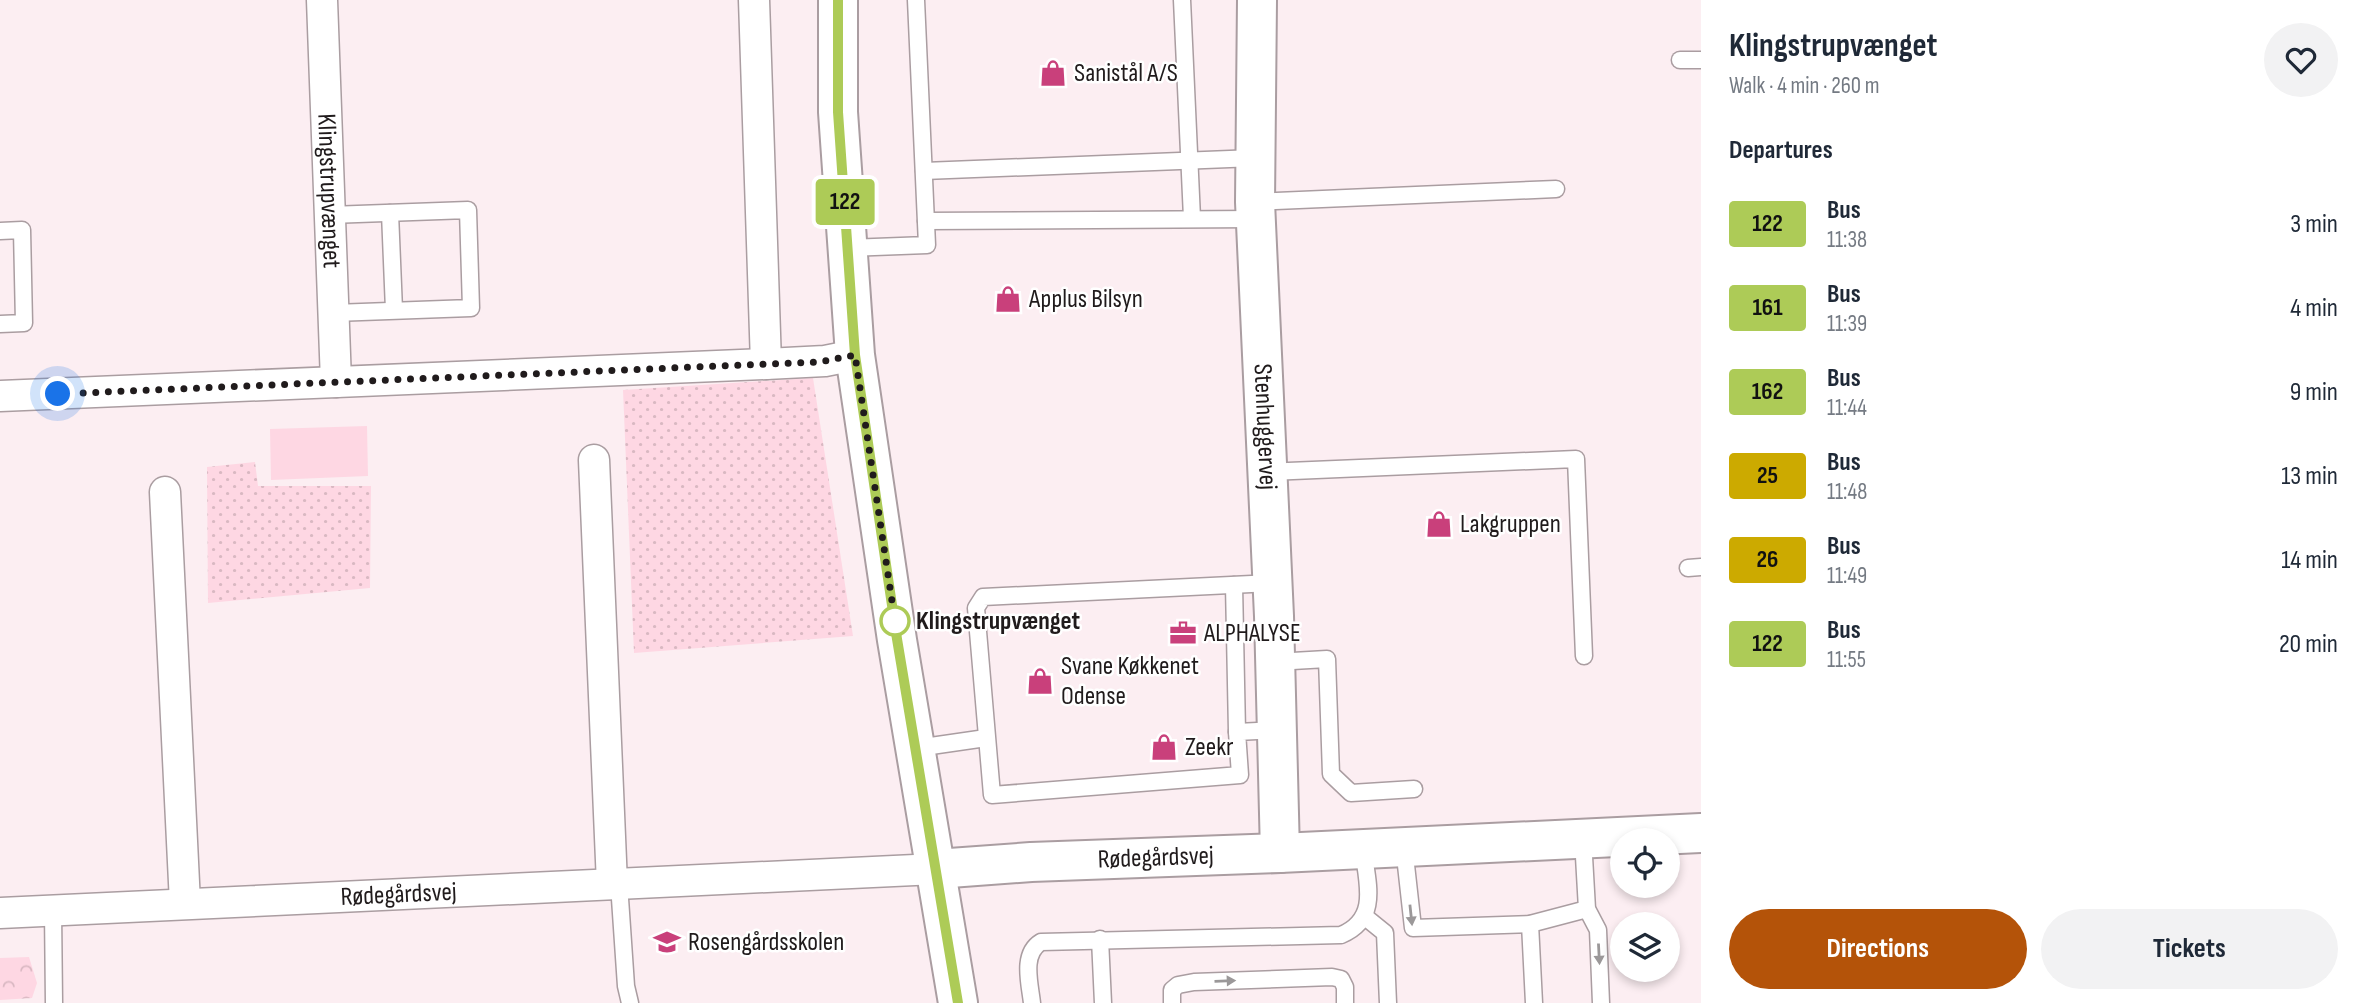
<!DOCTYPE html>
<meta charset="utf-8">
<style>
:root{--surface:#fff;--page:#f2f2f3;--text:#1f2937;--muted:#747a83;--accent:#b45309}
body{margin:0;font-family:"Sofia Sans Condensed",sans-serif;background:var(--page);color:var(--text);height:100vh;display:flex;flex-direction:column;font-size:26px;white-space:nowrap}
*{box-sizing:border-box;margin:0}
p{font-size:23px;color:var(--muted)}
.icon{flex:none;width:38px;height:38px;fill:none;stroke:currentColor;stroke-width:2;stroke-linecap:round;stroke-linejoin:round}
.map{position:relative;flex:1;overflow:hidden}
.panel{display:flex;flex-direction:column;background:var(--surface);width:665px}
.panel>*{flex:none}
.badge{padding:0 14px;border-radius:5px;font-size:24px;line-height:46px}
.controls{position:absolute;left:1610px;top:828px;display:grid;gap:14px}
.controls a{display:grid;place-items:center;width:70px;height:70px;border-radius:50%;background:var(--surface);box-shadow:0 4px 10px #0003;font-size:35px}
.you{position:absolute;width:35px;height:35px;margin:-18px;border:5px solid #fff;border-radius:50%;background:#1a73e8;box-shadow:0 0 0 10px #1a73e833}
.map>.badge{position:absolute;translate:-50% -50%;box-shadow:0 0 0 4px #fff}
h2{padding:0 28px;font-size:26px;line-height:63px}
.round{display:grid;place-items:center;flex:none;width:74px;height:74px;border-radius:37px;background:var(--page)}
.summary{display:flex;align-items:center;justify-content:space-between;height:119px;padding:0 28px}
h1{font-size:33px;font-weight:700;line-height:52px}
.action{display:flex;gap:14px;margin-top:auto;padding:14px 28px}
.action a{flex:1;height:80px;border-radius:42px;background:var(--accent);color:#fff;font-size:28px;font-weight:700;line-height:80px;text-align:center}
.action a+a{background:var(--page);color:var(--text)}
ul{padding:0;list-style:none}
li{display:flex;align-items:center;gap:21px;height:84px;padding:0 28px}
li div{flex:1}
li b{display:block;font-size:26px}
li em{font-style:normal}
li .badge{min-width:77px;font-weight:700;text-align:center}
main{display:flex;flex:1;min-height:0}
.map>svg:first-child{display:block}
</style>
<main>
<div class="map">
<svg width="1701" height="1003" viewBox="0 0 1701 1003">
<defs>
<pattern id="grass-dots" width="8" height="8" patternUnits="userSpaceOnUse" patternTransform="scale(1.75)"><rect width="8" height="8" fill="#fed7e3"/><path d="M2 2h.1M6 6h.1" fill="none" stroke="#d9b8c2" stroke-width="1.8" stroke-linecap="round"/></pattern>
<pattern id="forest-crowns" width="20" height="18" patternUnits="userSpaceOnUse" patternTransform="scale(1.75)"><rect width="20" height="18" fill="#fed7e3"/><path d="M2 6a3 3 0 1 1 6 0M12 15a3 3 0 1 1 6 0" fill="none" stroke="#d9b8c2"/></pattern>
</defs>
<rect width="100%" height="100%" fill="#fceef2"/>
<!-- grass -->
<g fill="url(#grass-dots)">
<polygon points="813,378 853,636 634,653 623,390"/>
<polygon points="255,462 258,486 371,486 370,588 208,603 207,467"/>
</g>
<!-- forest -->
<polygon fill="url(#forest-crowns)" points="29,957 37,983 32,998 0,1000 0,958"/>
<!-- pitch -->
<polygon fill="#fed7e3" points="367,426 368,476 271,480 270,429"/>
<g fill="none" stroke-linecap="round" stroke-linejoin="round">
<defs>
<g id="lane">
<polyline points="1182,0 1192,218"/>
<polyline points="1680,60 1701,60"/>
<polyline points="924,171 1255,158"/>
<polyline points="1255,202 1556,189"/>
<polyline points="390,213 394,310"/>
<polyline points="330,215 468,210 471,308 334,313"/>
<polyline points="926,221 1256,219"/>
<polyline points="0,231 22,230 24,323 0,324"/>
<polyline points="848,248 927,245 916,0"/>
<polyline points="1267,472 1576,459 1584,656"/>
<polyline points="1688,568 1701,567"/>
<polyline points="1272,583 983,597 976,608 992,795 1240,775 1237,732 1278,730"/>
<polyline points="1234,585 1237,732"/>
<polyline points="1275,662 1327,659 1331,774 1351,793 1414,789"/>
<polyline points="917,748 986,738"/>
<polyline points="1583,839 1587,909 1598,930 1601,1003"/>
<polyline points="1404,847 1413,928 1530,924 1587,909"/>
<polyline points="619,884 626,986 630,1003"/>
<polyline points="53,910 54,1003"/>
<polyline points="1364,916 1385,933 1388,1003"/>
<polyline points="1530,924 1534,1003"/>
<polyline points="1100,939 1103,1003"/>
<path d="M1032,1003C1030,984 1021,954 1041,942L1341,935C1380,919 1367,882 1363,849"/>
<polyline points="1172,1003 1172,990 1178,985 1194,982 1332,977 1341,979 1345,987 1345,1003"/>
</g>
<g id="street">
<path id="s1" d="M322,0L336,382"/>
<polyline points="754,0 766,364"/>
<polyline points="0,396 766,364 825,361 855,355"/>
<polyline points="594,460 612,884"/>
<polyline points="165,492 185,903"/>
<path id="s2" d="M0,913L936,869"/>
</g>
<g id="secondary">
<polyline points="838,0 838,112 855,355 897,640 958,1003"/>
<path id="s3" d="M1257,0L1255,202L1274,616L1280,853"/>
<path id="s4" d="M936,869L1031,862L1280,853L1701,833"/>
</g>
</defs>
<!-- lane casing -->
<use href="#lane" stroke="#aa9da1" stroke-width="19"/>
<!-- street casing -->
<use href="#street" stroke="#aa9da1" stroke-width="33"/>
<!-- secondary casing -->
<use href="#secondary" stroke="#aa9da1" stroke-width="42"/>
<!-- lane -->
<use href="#lane" stroke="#fff" stroke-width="16"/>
<!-- street -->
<use href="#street" stroke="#fff" stroke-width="30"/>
<!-- secondary -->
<use href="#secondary" stroke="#fff" stroke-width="38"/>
</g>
<!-- one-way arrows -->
<defs><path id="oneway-solid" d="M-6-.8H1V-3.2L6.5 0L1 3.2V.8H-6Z" transform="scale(1.75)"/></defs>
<g fill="#9b9899">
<use href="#oneway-solid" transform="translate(1411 915) rotate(84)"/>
<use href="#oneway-solid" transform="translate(1599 954) rotate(87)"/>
<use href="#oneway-solid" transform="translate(1225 981) rotate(-2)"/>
</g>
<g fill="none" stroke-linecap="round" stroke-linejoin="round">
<defs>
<polyline id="line" points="838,0 838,112 855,355 897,639 958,1003"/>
</defs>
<!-- line casing -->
<use href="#line" stroke="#fff" stroke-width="16"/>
<!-- line -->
<use href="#line" stroke="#adcb57" stroke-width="10"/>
<!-- walk -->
<polyline stroke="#201b1c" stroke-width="7" stroke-dasharray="0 12.6" points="58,394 766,364 820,362 855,355 895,621"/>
</g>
<!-- icons -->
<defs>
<symbol id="shop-bare" viewBox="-9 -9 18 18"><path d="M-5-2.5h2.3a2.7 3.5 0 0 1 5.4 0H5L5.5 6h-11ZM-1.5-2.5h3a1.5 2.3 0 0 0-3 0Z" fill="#c9407b" stroke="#fff" stroke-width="2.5" paint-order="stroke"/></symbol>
<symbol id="office-bare" viewBox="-9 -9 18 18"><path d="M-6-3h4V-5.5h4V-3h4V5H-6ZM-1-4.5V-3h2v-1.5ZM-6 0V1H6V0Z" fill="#c9407b" stroke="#fff" stroke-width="2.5" paint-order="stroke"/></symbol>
<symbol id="school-bare" viewBox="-9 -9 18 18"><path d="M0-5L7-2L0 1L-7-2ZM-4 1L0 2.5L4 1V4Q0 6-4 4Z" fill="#c9407b" stroke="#fff" stroke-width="2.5" paint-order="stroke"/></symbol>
</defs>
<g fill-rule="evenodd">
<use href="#shop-bare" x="1034" y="54" width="38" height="38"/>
<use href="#shop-bare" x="989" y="280" width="38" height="38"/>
<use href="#shop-bare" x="1420" y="505" width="38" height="38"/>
<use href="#office-bare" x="1164" y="614" width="38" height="38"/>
<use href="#shop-bare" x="1021" y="662" width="38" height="38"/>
<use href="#shop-bare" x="1145" y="728" width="38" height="38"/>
<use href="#school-bare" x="648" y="923" width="38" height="38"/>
</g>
<!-- markers -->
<circle fill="#fff" stroke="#adcb57" stroke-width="3.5" cx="895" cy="621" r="14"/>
<g text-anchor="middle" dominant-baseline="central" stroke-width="5" stroke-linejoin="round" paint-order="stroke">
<!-- poi labels -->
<g font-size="26" fill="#201b1c" stroke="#fff" text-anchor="start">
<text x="1074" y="73">Sanistål A/S</text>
<text x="1029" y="299">Applus Bilsyn</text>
<text x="1460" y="524">Lakgruppen</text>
<text x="1204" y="633">ALPHALYSE</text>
<text x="1061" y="666">Svane Køkkenet<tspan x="1061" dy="30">Odense</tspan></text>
<text x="1185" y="747">Zeekr</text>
<text x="688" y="942">Rosengårdsskolen</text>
</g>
<!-- street labels -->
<g font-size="26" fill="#201b1c" stroke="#fff">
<text stroke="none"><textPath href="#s1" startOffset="191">Klingstrupvænget</textPath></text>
<text stroke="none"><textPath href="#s3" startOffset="427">Stenhuggervej</textPath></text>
<text stroke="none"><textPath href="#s4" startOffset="220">Rødegårdsvej</textPath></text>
<text stroke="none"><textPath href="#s2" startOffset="399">Rødegårdsvej</textPath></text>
</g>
<!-- stop labels -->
<g font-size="26" font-weight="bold" fill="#201b1c" stroke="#fff" text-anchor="start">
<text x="916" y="621">Klingstrupvænget</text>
</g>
</g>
</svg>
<div class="controls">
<a><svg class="icon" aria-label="locate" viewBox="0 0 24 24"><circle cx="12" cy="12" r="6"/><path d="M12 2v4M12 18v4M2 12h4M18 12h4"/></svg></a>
<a><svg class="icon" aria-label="layers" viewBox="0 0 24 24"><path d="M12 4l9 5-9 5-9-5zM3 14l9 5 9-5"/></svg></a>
</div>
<div class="you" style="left:58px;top:394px"></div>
<b class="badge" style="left:845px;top:202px;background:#adcb57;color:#111">122</b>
</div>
<section class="panel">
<div class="summary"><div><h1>Klingstrupvænget</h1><p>Walk · 4 min · 260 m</p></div><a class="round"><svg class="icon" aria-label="heart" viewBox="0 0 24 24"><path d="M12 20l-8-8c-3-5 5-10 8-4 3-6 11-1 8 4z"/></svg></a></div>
<h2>Departures</h2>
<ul>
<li><span class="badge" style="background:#adcb57;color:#111">122</span><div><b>Bus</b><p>11:38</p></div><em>3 min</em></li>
<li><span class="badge" style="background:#adcb57;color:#111">161</span><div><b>Bus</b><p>11:39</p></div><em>4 min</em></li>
<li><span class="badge" style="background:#adcb57;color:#111">162</span><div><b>Bus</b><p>11:44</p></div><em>9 min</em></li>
<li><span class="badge" style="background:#ca0;color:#111">25</span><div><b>Bus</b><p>11:48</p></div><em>13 min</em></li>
<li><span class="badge" style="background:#ca0;color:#111">26</span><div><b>Bus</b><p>11:49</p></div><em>14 min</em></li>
<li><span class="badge" style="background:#adcb57;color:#111">122</span><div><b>Bus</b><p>11:55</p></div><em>20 min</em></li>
</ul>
<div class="action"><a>Directions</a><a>Tickets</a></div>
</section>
</main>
